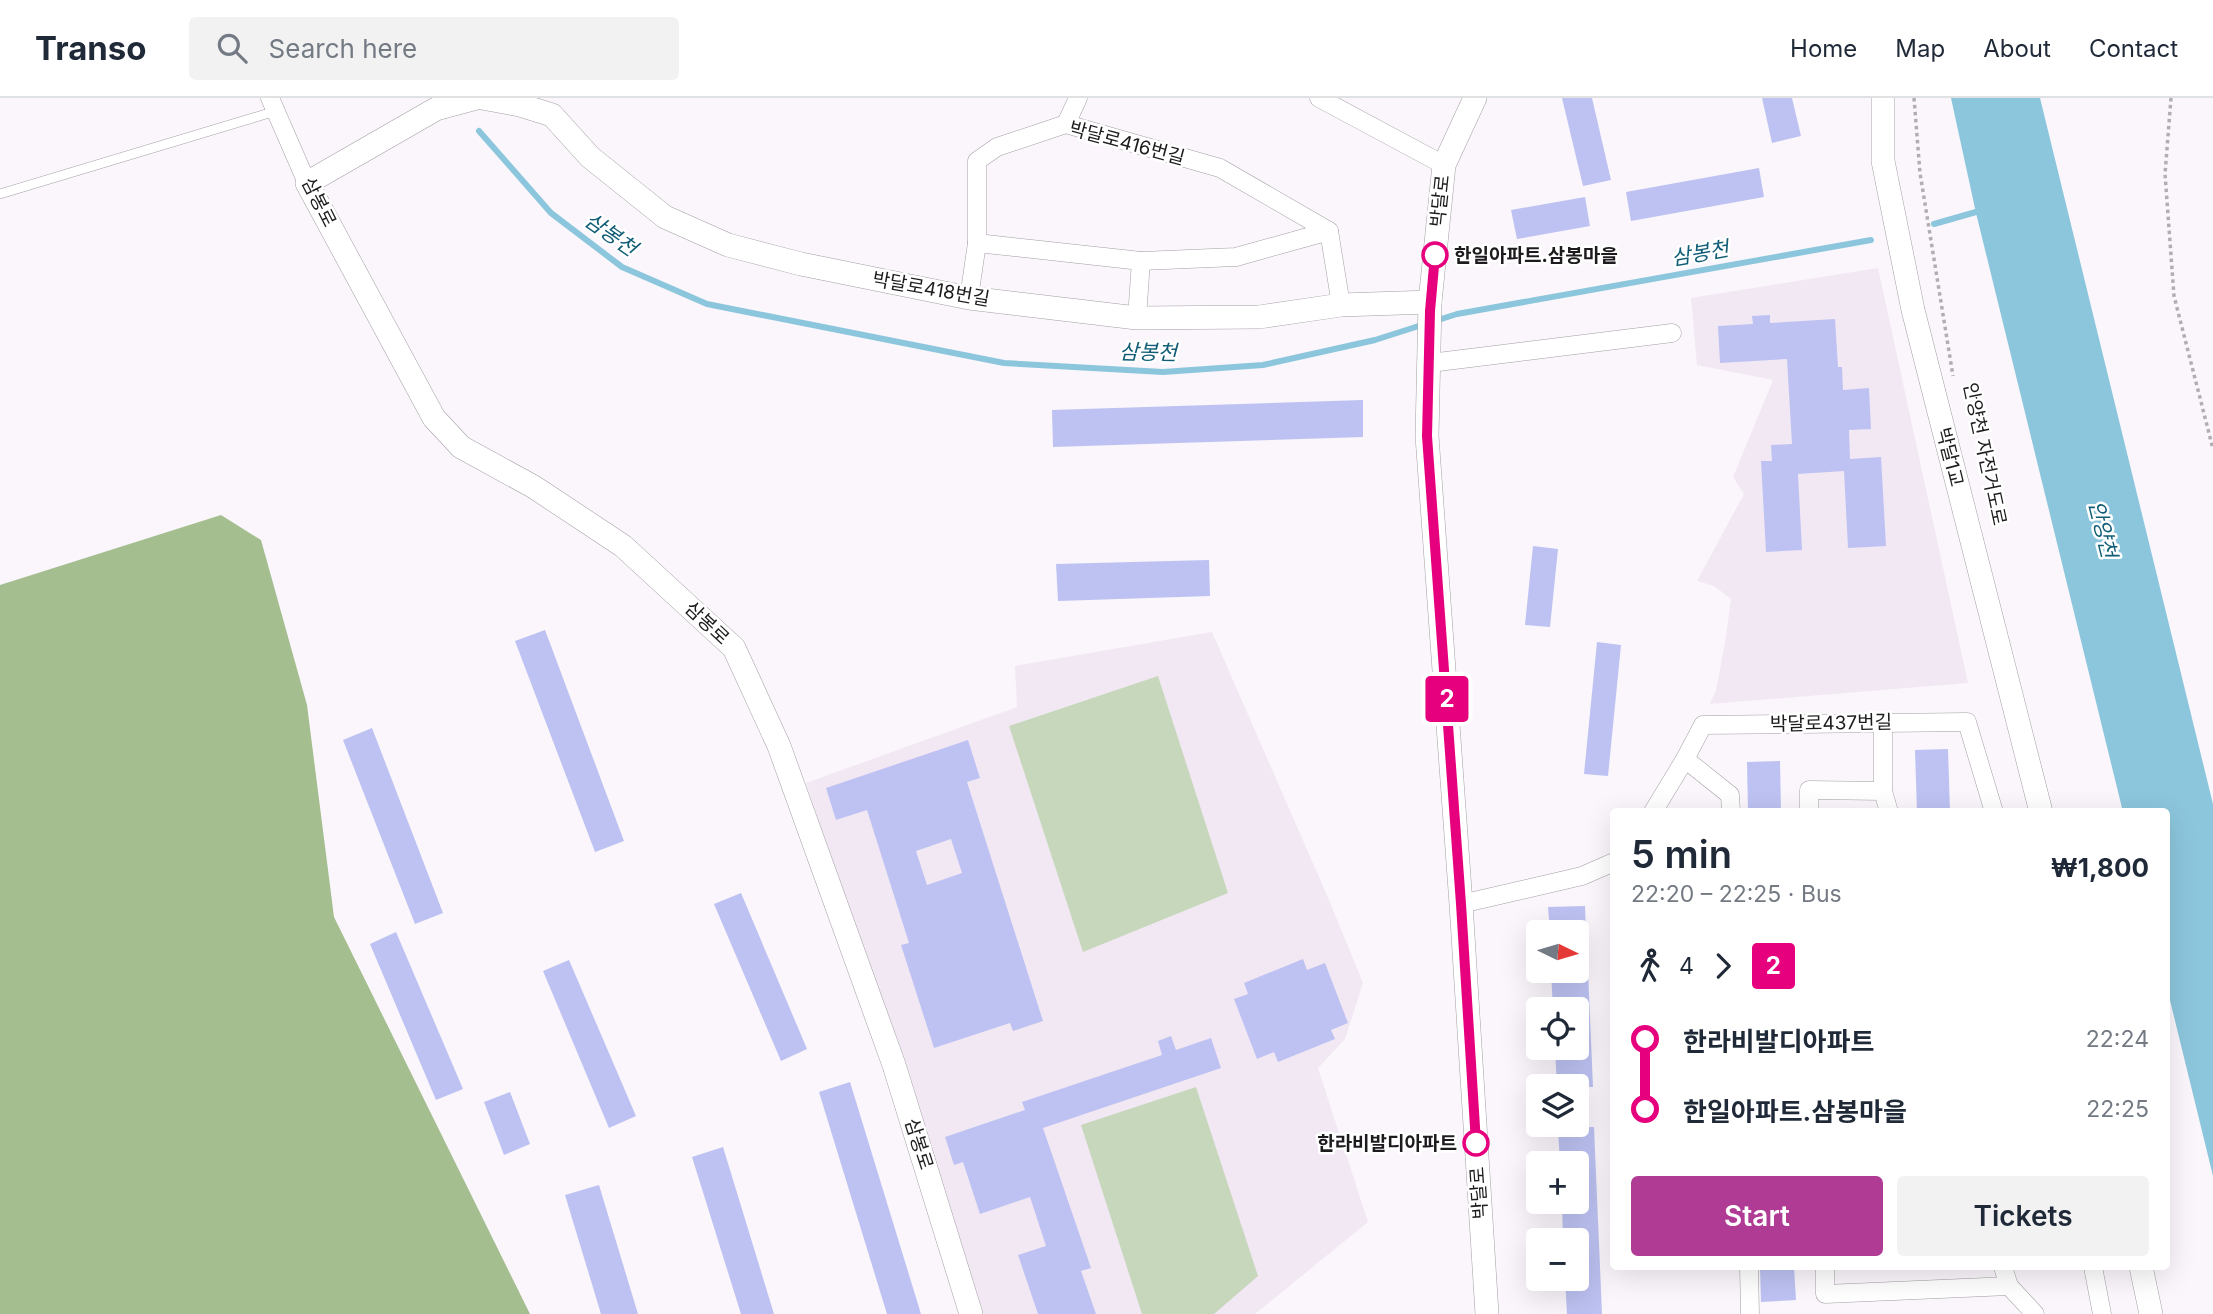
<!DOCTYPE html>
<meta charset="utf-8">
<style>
:root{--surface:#fff;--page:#f2f2f3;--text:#1f2937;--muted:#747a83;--line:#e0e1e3;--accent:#af3b94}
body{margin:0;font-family:Inter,"Noto Sans KR",sans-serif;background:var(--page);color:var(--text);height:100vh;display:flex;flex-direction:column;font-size:26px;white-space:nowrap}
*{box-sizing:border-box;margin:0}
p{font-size:23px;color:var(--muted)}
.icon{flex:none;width:38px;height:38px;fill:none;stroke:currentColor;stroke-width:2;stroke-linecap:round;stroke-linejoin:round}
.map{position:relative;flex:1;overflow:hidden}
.panel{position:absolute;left:1610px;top:710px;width:560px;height:462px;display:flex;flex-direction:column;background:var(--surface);border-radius:7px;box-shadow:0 7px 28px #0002}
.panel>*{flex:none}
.badge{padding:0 14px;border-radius:5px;font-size:24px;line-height:46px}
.needle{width:46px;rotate:95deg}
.fabs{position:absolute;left:1526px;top:822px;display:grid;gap:14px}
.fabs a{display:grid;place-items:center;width:63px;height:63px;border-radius:7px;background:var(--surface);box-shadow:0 7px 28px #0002;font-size:35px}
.map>.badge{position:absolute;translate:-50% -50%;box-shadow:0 0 0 4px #fff}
.legs{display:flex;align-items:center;gap:10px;height:77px;padding:0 21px;font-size:23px}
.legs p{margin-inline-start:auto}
.headline{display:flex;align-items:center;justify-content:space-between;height:119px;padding:0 21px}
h1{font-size:38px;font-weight:600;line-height:52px}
.cta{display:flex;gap:14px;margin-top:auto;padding:14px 21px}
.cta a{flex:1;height:80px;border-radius:7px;background:var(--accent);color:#fff;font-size:28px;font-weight:600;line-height:80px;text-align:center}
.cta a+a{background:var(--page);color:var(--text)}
ul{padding:0 21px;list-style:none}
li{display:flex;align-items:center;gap:24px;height:70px;font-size:26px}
li i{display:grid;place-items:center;width:10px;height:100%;margin:0 9px;background:currentColor}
li i::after{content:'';width:18px;height:18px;margin:-9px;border:5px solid;border-radius:50%;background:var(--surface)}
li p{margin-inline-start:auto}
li:first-child i{background:linear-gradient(#0000 50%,currentColor 0)}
li:last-child i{background:linear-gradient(currentColor 50%,#0000 0)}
header{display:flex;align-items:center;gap:42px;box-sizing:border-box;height:98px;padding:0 35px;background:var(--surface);border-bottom:2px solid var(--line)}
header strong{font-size:33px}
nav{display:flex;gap:38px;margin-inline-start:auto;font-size:24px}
.search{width:490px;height:63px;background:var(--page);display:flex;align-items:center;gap:18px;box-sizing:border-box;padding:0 24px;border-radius:7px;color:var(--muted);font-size:26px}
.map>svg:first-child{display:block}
</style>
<header>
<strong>Transo</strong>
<div class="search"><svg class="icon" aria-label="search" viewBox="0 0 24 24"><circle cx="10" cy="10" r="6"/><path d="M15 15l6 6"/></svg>Search here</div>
<nav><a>Home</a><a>Map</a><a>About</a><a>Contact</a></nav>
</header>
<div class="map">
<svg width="2213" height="1216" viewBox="0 0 2213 1216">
<rect width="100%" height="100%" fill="#faf6fb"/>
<!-- built -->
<g fill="#f2e8f4">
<polygon points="1878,170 1968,585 1710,606 1716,592 1725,545 1731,501 1714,488 1697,483 1744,396 1733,379 1773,282 1697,267 1691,200"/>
<polygon points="1212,534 1329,802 1363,885 1345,941 1318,970 1368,1124 1255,1216 976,1216 913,1005 806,685 1017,609 1015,568"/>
</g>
<!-- green -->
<g fill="#c7d7bb">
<polygon points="1158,578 1228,795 1083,854 1009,628"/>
<polygon points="1196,989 1258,1178 1214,1216 1142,1216 1081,1027"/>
</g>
<!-- forest -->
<polygon fill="#a4be90" points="221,417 261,442 307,607 334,819 530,1216 0,1216 0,487"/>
<!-- water -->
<polygon fill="#8cc6dd" points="1951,0 2040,0 2213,706 2213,1078 2167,890 2166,714 2123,714 1976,115"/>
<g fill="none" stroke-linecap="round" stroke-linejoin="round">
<!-- stream -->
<g stroke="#8cc6dd" stroke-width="6">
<polyline points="479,33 551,115 622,169 707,206 1004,265 1163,274 1263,267 1375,242 1425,226"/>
<polyline points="1934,126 1983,112"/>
<polyline points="1435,223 1457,216 1871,142"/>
</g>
</g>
<!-- building -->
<g fill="#bdc2f2" fill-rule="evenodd">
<polygon points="1562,0 1592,0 1611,82 1583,88"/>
<polygon points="1762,0 1792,0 1801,38 1772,45"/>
<polygon points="1759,70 1764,99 1631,123 1626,94"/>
<polygon points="1585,99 1590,128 1517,141 1511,112"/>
<polygon points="1770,217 1770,225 1835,221 1838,269 1842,269 1843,292 1869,290 1871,331 1849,332 1850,361 1881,359 1886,448 1848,450 1844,373 1798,376 1802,452 1766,454 1761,363 1772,363 1771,347 1792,346 1787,261 1720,265 1718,228 1753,226 1752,218"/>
<polygon points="1363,302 1363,339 1053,349 1052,312"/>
<polygon points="1533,448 1558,451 1550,529 1525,527"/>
<polygon points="1209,462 1210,498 1058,503 1056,466"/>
<polygon points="545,532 624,743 595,754 515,543"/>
<polygon points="1597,544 1621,547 1608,678 1584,676"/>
<polygon points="372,630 443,815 415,826 343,642"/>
<path d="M968,642L980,680L967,684L1043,923L1013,933L1010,925L934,950L901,847L909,845L867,712L836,722L826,690ZM951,741L962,775L927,787L916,753Z"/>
<polygon points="1948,651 1950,714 1917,714 1915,652"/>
<polygon points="1780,663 1781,714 1748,714 1747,664"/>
<polygon points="741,795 807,951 781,963 714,806"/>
<polygon points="1585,808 1586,835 1550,835 1548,809"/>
<polygon points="396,834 463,991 436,1002 370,846"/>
<polygon points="1303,861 1307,872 1325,865 1348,925 1331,932 1335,941 1278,964 1274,954 1257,961 1234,901 1248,896 1244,885"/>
<polygon points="569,862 636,1018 609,1030 543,873"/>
<polygon points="1551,873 1588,873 1593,989 1557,989 1555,950 1577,950 1577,912 1553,912"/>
<polygon points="1171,938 1176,952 1211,940 1221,970 1043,1030 1091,1170 1081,1173 1096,1216 1038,1216 1018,1157 1046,1148 1030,1099 980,1116 963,1064 954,1067 945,1039 1025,1012 1022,1004 1162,957 1158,943"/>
<polygon points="850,984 921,1216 887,1216 819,994"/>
<polygon points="510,994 530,1046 504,1057 484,1004"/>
<polygon points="1594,1029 1602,1216 1567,1216 1565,1181 1577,1181 1577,1143 1563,1143 1562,1104 1577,1104 1577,1066 1560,1066 1558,1030"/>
<polygon points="723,1049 774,1216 741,1216 692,1059"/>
<polygon points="599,1087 638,1216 601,1216 565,1097"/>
<polygon points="1760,1169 1794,1169 1796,1202 1761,1204"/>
</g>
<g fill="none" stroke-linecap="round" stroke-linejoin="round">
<defs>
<polyline id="service" points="0,96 276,13"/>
<g id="minor">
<polyline points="270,0 307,85"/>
<polyline points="1319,0 1444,67"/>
<polyline points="1066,26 1078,0"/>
<polyline points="977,145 1141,163 1236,159 1329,133"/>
<polyline points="969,200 977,145 977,63 997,49 1066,26 1220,70 1329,133 1341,207"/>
<polyline points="1137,220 1141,163"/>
<polyline points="1430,265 1672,235"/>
<polyline points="1883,624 1883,693 1889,714"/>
<polyline points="1685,661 1730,697 1731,714"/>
<polyline points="1653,714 1685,661 1703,627 1967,624 1994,714"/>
<polyline points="1809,714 1809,692 1883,693"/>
<polyline points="1461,806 1582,778 1614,764"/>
<polyline points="1749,1169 1750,1216"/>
<polyline points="1825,1169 1825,1196 2009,1188"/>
<polyline points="2003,1169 2009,1188 2035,1216"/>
<polyline points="2093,1169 2102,1216"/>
</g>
<g id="tertiary">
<polyline points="477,0 436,11 307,85 434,320 461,349 534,389 623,448 734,550 779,648 894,967 971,1216"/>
<polyline points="482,0 520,7 552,17 590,59 665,119 728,147 801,166 969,200 1137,220 1259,219 1341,207 1430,204"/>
<polyline points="1475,0 1444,67 1430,204 1427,338 1461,806 1487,1216"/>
<polyline points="1883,0 1883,63 1913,212 2041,714"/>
<polyline points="2141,1169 2151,1216"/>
</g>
</defs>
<!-- service casing -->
<use href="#service" stroke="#a39fa4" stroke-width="10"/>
<!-- minor casing -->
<use href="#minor" stroke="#a39fa4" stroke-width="19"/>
<!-- tertiary casing -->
<use href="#tertiary" stroke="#a39fa4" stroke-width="24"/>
<!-- path -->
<g stroke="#b1aeb2" stroke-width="3.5" stroke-dasharray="3.5 3.5" stroke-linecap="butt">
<polyline points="1914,0 1920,75 1953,278"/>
<polyline points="2171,0 2165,76 2174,198 2213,351"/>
</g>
<!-- service -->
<use href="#service" stroke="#fff" stroke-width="9"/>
<!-- minor -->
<use href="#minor" stroke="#fff" stroke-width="18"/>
<!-- tertiary -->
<use href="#tertiary" stroke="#fff" stroke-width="23"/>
</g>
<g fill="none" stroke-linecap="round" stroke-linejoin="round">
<defs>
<polyline id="line-1" points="1435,157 1430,213 1427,338 1461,806 1476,1045"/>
</defs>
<!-- line-1 casing -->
<use href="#line-1" stroke="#fff" stroke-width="16"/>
<!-- line-1 -->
<use href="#line-1" stroke="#e6007e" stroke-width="10"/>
</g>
<!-- markers -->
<g fill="#fff" stroke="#e6007e" stroke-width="3.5">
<circle cx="1435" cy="157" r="12"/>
<circle cx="1476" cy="1045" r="12"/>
</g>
<g text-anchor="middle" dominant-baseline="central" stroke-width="5" stroke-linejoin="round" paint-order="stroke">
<!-- street labels -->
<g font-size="19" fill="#1d1b1d" stroke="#fff">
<text transform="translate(1127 45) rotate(15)">박달로416번길</text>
<text transform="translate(1440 103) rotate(-84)">박달로</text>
<text transform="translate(319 104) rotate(63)">삼봉로</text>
<text transform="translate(931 191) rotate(10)">박달로418번길</text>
<text transform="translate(1985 356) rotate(78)">안양천 자전거도로</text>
<text transform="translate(1950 359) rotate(76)">박달1교</text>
<text transform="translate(707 525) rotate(43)">삼봉로</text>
<text transform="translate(1831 625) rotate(-1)">박달로437번길</text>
<text transform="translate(919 1046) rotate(72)">삼봉로</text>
<text transform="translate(1479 1095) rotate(-94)">박달로</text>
</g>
<!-- stop labels -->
<g font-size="19" font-weight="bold" fill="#1d1b1d" stroke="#fff" text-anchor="start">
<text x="1454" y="157">한일아파트.삼봉마을</text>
<text x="1457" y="1045" text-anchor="end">한라비발디아파트</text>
</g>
<!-- water labels -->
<g font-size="21" font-style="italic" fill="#105d75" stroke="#fff">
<text transform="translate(611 136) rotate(35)">삼봉천</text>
<text transform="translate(1700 155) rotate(-10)">삼봉천</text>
<text transform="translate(1148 254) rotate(1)">삼봉천</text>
<text transform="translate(2103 431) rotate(76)">안양천</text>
</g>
</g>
</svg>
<div class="fabs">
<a><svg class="needle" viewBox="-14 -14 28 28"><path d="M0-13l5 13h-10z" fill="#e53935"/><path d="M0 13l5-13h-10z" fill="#747a83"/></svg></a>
<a><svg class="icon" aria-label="locate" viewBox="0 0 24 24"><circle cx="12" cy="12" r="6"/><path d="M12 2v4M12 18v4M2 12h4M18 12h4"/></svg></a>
<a><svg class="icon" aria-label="layers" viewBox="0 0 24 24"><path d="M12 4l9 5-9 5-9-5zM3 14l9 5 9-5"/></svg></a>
<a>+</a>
<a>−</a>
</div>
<b class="badge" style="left:1447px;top:601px;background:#e6007e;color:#fff">2</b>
<section class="panel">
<div class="headline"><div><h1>5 min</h1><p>22:20 – 22:25 · Bus</p></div><b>₩1,800</b></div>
<div class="legs"><svg class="icon" aria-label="walk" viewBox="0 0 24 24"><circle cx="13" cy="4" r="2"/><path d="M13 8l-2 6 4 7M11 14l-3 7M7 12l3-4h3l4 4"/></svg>4<svg class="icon" aria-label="forward" viewBox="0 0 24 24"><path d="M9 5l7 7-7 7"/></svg><b class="badge" style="background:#e6007e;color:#fff">2</b></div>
<ul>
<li><i style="color:#e6007e"></i><b>한라비발디아파트</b><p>22:24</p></li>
<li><i style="color:#e6007e"></i><b>한일아파트.삼봉마을</b><p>22:25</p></li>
</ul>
<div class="cta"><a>Start</a><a>Tickets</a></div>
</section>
</div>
